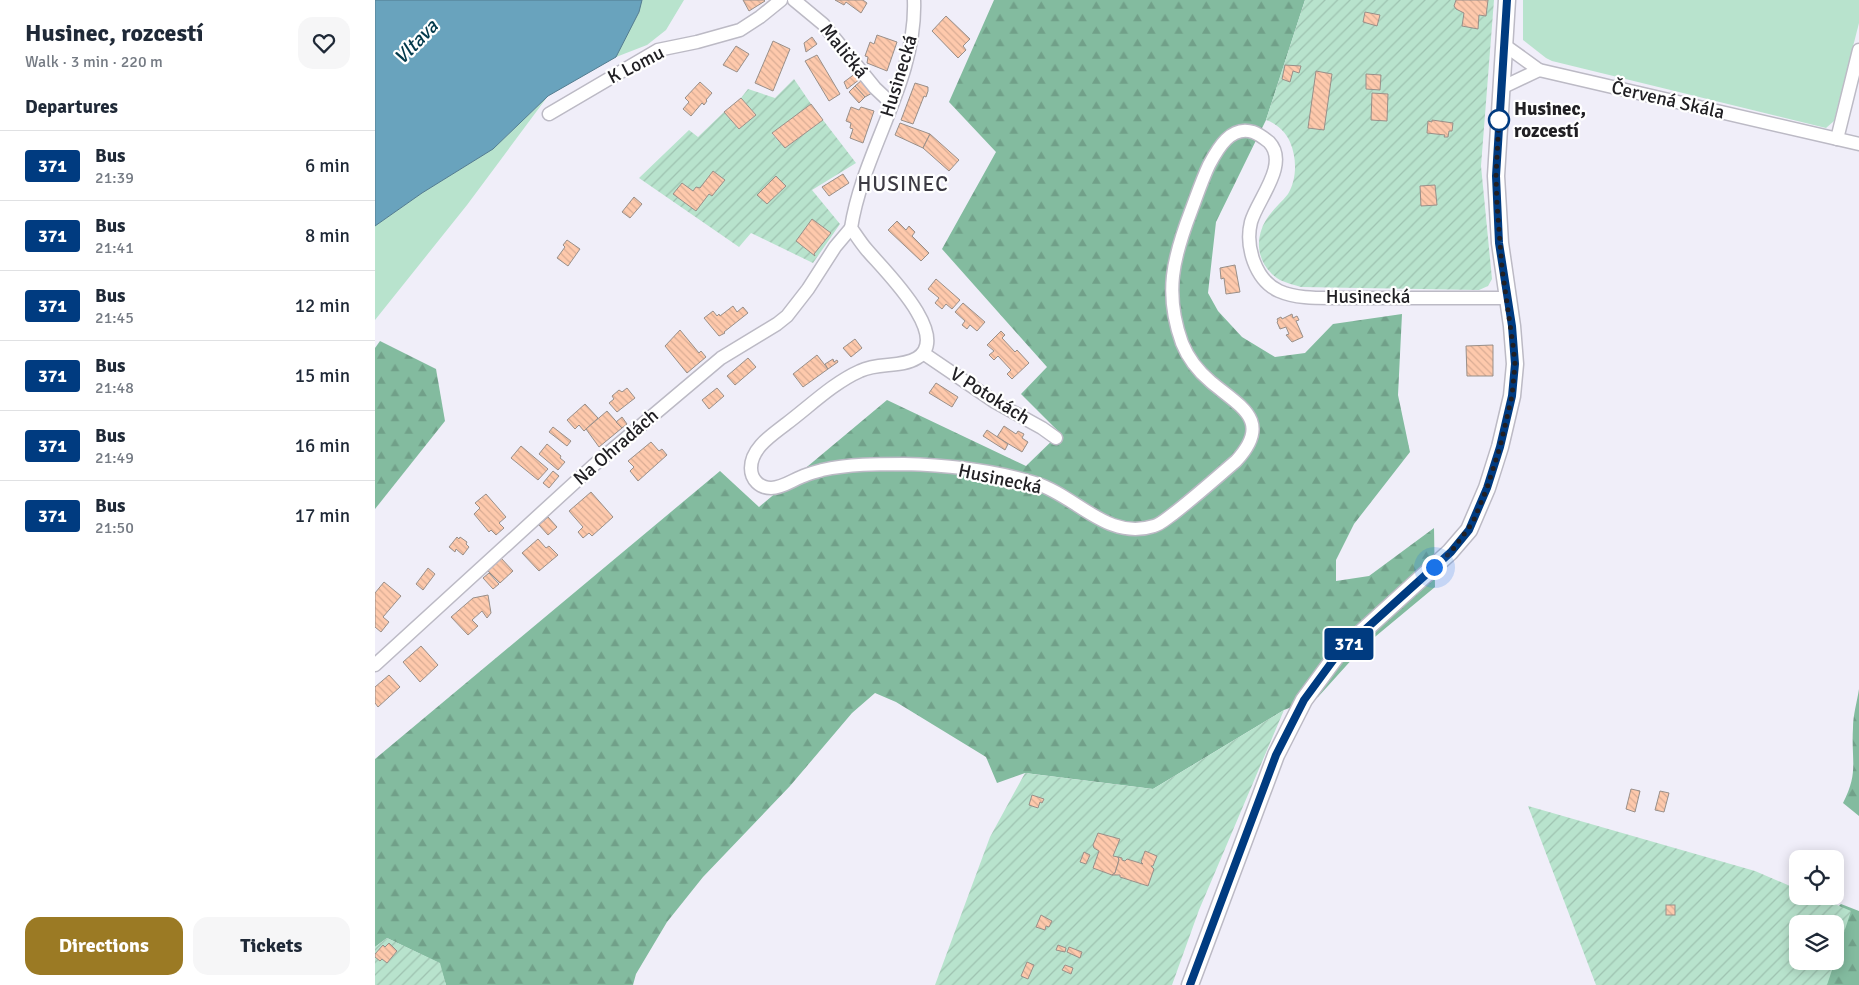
<!DOCTYPE html>
<meta charset="utf-8">
<style>
:root{--surface:#fff;--page:#f6f6f7;--text:#1f2937;--muted:#747a83;--line:#e0e1e3;--accent:#9b7a24}
body{margin:0;font-family:Signika,sans-serif;background:var(--page);color:var(--text);height:100vh;display:flex;flex-direction:column;font-size:19px;white-space:nowrap}
*{box-sizing:border-box;margin:0}
p{font-size:16px;color:var(--muted)}
.icon{flex:none;width:28px;height:28px;fill:none;stroke:currentColor;stroke-width:2;stroke-linecap:round;stroke-linejoin:round}
.map{position:relative;flex:1;overflow:hidden}
.drawer{display:flex;flex-direction:column;background:var(--surface);width:375px}
.drawer>*{flex:none}
.badge{padding:0 10px;border-radius:4px;font-size:18px;line-height:32px}
.fabs{position:absolute;left:1414px;top:850px;display:grid;gap:10px}
.fabs a{display:grid;place-items:center;width:55px;height:55px;border-radius:10px;background:var(--surface);box-shadow:0 2px 12px #0003;font-size:25px}
.you{position:absolute;width:25px;height:25px;margin:-12px;border:4px solid #fff;border-radius:50%;background:#1a73e8;box-shadow:0 0 0 8px #1a73e833}
.map>.badge{position:absolute;translate:-50% -50%;box-shadow:0 0 0 2px #fff}
h2{padding:0 25px;font-size:19px;line-height:45px}
.round{display:grid;place-items:center;flex:none;width:52px;height:52px;border-radius:15px;background:var(--page)}
.headline{display:flex;align-items:center;justify-content:space-between;height:85px;padding:0 25px}
h1{font-size:24px;font-weight:700;line-height:38px}
.cta{display:flex;gap:10px;margin-top:auto;padding:10px 25px}
.cta a{flex:1;height:58px;border-radius:15px;background:var(--accent);color:#fff;font-size:20px;font-weight:700;line-height:58px;text-align:center}
.cta a+a{background:var(--page);color:var(--text)}
ul{padding:0;list-style:none}
li{display:flex;align-items:center;gap:15px;height:70px;padding:0 25px;border-top:1px solid var(--line)}
li div{flex:1}
li b{display:block;font-size:19px}
li em{font-style:normal}
li .badge{min-width:55px;font-weight:700;text-align:center}
main{display:flex;flex:1;min-height:0}
.map>svg:first-child{display:block}
</style>
<main>
<section class="drawer">
<div class="headline"><div><h1>Husinec, rozcestí</h1><p>Walk · 3 min · 220 m</p></div><a class="round"><svg class="icon" aria-label="heart" viewBox="0 0 24 24"><path d="M12 20l-8-8c-3-5 5-10 8-4 3-6 11-1 8 4z"/></svg></a></div>
<h2>Departures</h2>
<ul>
<li><span class="badge" style="background:#003b80;color:#fff">371</span><div><b>Bus</b><p>21:39</p></div><em>6 min</em></li>
<li><span class="badge" style="background:#003b80;color:#fff">371</span><div><b>Bus</b><p>21:41</p></div><em>8 min</em></li>
<li><span class="badge" style="background:#003b80;color:#fff">371</span><div><b>Bus</b><p>21:45</p></div><em>12 min</em></li>
<li><span class="badge" style="background:#003b80;color:#fff">371</span><div><b>Bus</b><p>21:48</p></div><em>15 min</em></li>
<li><span class="badge" style="background:#003b80;color:#fff">371</span><div><b>Bus</b><p>21:49</p></div><em>16 min</em></li>
<li><span class="badge" style="background:#003b80;color:#fff">371</span><div><b>Bus</b><p>21:50</p></div><em>17 min</em></li>
</ul>
<div class="cta"><a>Directions</a><a>Tickets</a></div>
</section>
<div class="map">
<svg width="1484" height="985" viewBox="0 0 1484 985">
<defs>
<pattern id="forest-firs" width="22" height="20" patternUnits="userSpaceOnUse" patternTransform="scale(1.25)"><rect width="22" height="20" fill="#83bb9f"/><path d="M5 1l3.5 6h-7zM16 11l3.5 6h-7z" fill="#71a089"/></pattern>
<pattern id="garden-furrows" width="10" height="10" patternUnits="userSpaceOnUse" patternTransform="scale(1.25)"><rect width="10" height="10" fill="#b8e3cd"/><path d="M-1 1l2-2M0 10L10 0M9 11l2-2" fill="none" stroke="#9ec2b0"/></pattern>
<pattern id="building-back-hatch" width="6" height="6" patternUnits="userSpaceOnUse" patternTransform="scale(1.25)"><rect width="6" height="6" fill="#fec9ac"/><path d="M-1 5l2 2M0 0l6 6M5-1l2 2" fill="none" stroke="#d9ac94"/></pattern>
</defs>
<rect width="100%" height="100%" fill="#f0eef9"/>
<!-- green -->
<g fill="#b8e3cd">
<polygon points="267,0 309,0 291,30 272,45 241,57 264,12"/>
<polygon points="1148,0 1484,0 1484,23 1459,121 1451,128 1177,61 1171,58 1148,40"/>
<polygon points="173,96 92,205 0,320 0,226 47,193 118,149"/>
</g>
<!-- forest -->
<g fill="url(#forest-firs)">
<polygon points="619,0 930,0 891,120 841,222 833,293 843,311 867,337 900,357 930,353 958,324 1027,314 1023,395 1035,452 979,524 961,560 961,581 994,576 1059,528 1060,587 989,646 943,697 909,710 778,789 650,773 622,783 611,757 521,702 500,693 477,713 415,786 328,877 292,922 261,974 258,985 71,985 64,963 12,938 0,947 0,759 345,471 384,507 512,400 651,466 685,433 646,394 672,367 567,249 621,152 574,102"/>
<polygon points="5,341 61,369 70,421 0,509 0,348"/>
<path d="M1484,689V816L1468,803C1484,772 1476,761 1478,728C1478,715 1482,702 1484,689Z"/>
<polygon points="1466,904 1484,911 1484,985 1429,985 1436,961 1460,961 1460,924 1449,920"/>
</g>
<!-- garden -->
<g fill="url(#garden-furrows)">
<path d="M930,0H1119L1106,166L1117,279L1113,286L1104,290L926,287C920,285 911,283 905,280C883,267 878,241 891,220C897,210 906,203 913,194C922,179 922,158 915,142C911,132 901,123 891,120Z"/>
<polygon points="419,79 436,104 397,134 410,148 448,120 481,163 437,190 465,224 438,263 376,233 364,247 264,178 314,130 323,137 349,112 364,129 381,115 366,98 373,89 400,98"/>
<polygon points="909,710 824,910 797,985 560,985 615,837 650,773 778,789"/>
<polygon points="1153,806 1380,871 1422,889 1422,896 1441,896 1476,911 1460,960 1460,924 1422,924 1422,961 1460,961 1452,985 1221,985"/>
<polygon points="12,938 65,963 71,985 0,985 0,947"/>
</g>
<!-- water -->
<polygon fill="#69a3bd" stroke="#537c8f" points="0,0 267,0 264,12 241,57 173,96 118,149 47,193 0,226"/>
<!-- building -->
<g fill="url(#building-back-hatch)" stroke="#998f89">
<polygon points="368,0 389,0 390,1 374,11"/>
<polygon points="460,0 488,0 492,3 486,13 471,2 469,5"/>
<polygon points="1081,0 1113,0 1111,16 1104,15 1103,29 1087,26 1089,13 1081,9 1079,6"/>
<polygon points="990,12 1005,15 1002,26 988,22"/>
<polygon points="571,16 595,39 588,46 591,50 583,58 557,31"/>
<polygon points="502,35 522,42 512,71 492,63 493,57 490,56 495,42 499,44"/>
<polygon points="437,37 442,44 431,52 429,43"/>
<polygon points="398,41 415,49 398,91 380,83"/>
<polygon points="361,46 374,54 362,72 348,65"/>
<polygon points="442,55 465,94 454,101 430,61"/>
<polygon points="910,65 926,66 924,73 918,71 915,82 907,79"/>
<polygon points="941,71 957,74 949,130 933,128"/>
<polygon points="481,73 485,79 472,89 469,82"/>
<polygon points="991,74 1006,75 1005,90 991,89"/>
<polygon points="487,80 497,93 490,97 480,86"/>
<polygon points="325,82 337,93 331,100 332,101 329,105 327,103 316,116 308,109 314,102 310,98"/>
<polygon points="540,83 553,87 553,91 551,97 549,96 538,124 526,120"/>
<polygon points="480,86 490,97 484,103 474,92"/>
<polygon points="997,93 1013,94 1012,121 996,120"/>
<polygon points="366,98 381,115 364,129 349,112"/>
<polygon points="436,104 448,120 410,148 397,133"/>
<polygon points="476,107 484,110 486,107 499,111 488,143 475,138 478,129 475,128 476,123 471,121"/>
<polygon points="1057,120 1078,123 1077,131 1074,131 1073,137 1069,137 1070,135 1052,133 1053,121 1057,122"/>
<polygon points="525,123 555,134 548,148 520,135"/>
<polygon points="555,134 584,160 574,171 548,148"/>
<polygon points="338,171 350,180 337,196 334,194 321,211 298,194 307,183 318,191 321,187 325,188"/>
<polygon points="468,174 474,183 454,196 447,187"/>
<polygon points="401,176 411,186 392,204 382,195"/>
<polygon points="1060,185 1062,205 1046,206 1045,186"/>
<polygon points="259,197 267,204 255,218 247,212"/>
<polygon points="437,219 456,233 439,254 440,256 421,241"/>
<polygon points="522,221 531,230 534,226 540,232 537,236 554,253 546,261 513,230"/>
<polygon points="192,240 205,249 193,266 182,258 190,247 188,245"/>
<polygon points="860,265 865,292 851,294 849,278 846,279 845,268"/>
<polygon points="561,279 585,300 577,309 571,304 567,309 560,303 564,298 553,289"/>
<polygon points="588,303 610,322 602,331 595,325 592,329 587,325 590,321 580,312"/>
<polygon points="358,306 362,312 368,307 373,313 349,332 350,333 344,336 329,318 338,311 342,316 344,314 345,316"/>
<polygon points="917,314 918,318 922,316 924,320 921,321 928,337 917,342 911,335 914,334 911,327 905,329 902,322 903,321 902,319 906,317 907,319"/>
<polygon points="305,330 324,353 326,351 331,357 312,373 290,346"/>
<polygon points="626,331 630,335 627,338 640,352 642,350 654,363 637,379 632,374 636,370 623,356 619,360 614,355 619,351 612,345"/>
<polygon points="480,339 487,348 476,357 468,348"/>
<polygon points="1118,345 1118,376 1092,376 1091,346"/>
<polygon points="442,355 453,369 428,387 418,374"/>
<polygon points="373,358 381,367 360,385 352,376"/>
<polygon points="458,359 459,362 462,360 463,362 453,369 450,364"/>
<polygon points="561,383 583,397 577,407 554,393"/>
<polygon points="252,388 260,398 242,412 234,403 239,399 237,396 244,390 247,392"/>
<polygon points="342,388 349,396 334,409 327,400"/>
<polygon points="210,404 223,418 209,431 204,425 200,429 192,420"/>
<polygon points="232,411 247,428 224,447 211,429"/>
<polygon points="247,417 252,424 247,428 241,422"/>
<polygon points="629,426 641,434 643,431 649,434 647,438 653,442 647,452 622,437"/>
<polygon points="178,427 196,441 192,446 174,432"/>
<polygon points="612,430 633,444 630,450 608,436"/>
<polygon points="276,442 284,451 287,449 292,455 263,481 255,471 259,467 253,461"/>
<polygon points="172,444 186,456 185,458 190,462 183,470 164,454"/>
<polygon points="146,446 173,469 163,480 136,458"/>
<polygon points="178,471 184,476 174,488 168,483"/>
<polygon points="216,492 238,517 217,536 214,533 208,538 203,532 208,527 194,511"/>
<polygon points="111,494 131,517 124,523 129,528 121,535 116,530 114,532 99,514 105,508 100,503"/>
<polygon points="173,517 182,527 173,535 164,525"/>
<polygon points="82,537 84,539 85,537 92,542 91,544 94,547 88,555 81,549 80,552 74,547"/>
<polygon points="163,539 171,548 174,546 183,555 164,571 147,553"/>
<polygon points="126,558 138,571 125,583 113,571"/>
<polygon points="53,568 60,574 48,590 41,584"/>
<polygon points="114,573 124,584 118,589 108,578"/>
<polygon points="9,582 26,596 8,617 14,622 6,632 0,627 0,593"/>
<polygon points="113,595 116,613 112,618 107,611 97,620 103,626 93,635 76,617 98,598"/>
<polygon points="46,646 63,665 45,682 28,662"/>
<polygon points="14,675 25,687 3,707 0,703 0,687"/>
<polygon points="1256,789 1265,791 1260,812 1251,809"/>
<polygon points="1285,791 1294,793 1289,812 1280,810"/>
<polygon points="657,795 669,799 667,803 665,802 663,808 654,805"/>
<polygon points="723,833 745,839 738,856 743,857 744,860 740,873 737,875 718,868 724,851 719,848 718,845"/>
<polygon points="770,851 782,856 778,866 776,866 779,869 773,886 745,877 745,875 737,875 740,873 744,860 743,857 747,858 747,860 750,861 752,859 768,864 766,862"/>
<polygon points="709,852 715,855 711,864 705,862"/>
<rect x="1291" y="905" width="9" height="10"/>
<polygon points="666,915 677,921 674,927 671,926 670,930 661,927"/>
<polygon points="14,943 22,951 12,963 7,959 5,961 0,957 0,954 8,945 10,947"/>
<polygon points="683,945 691,948 690,952 681,950"/>
<polygon points="694,947 707,952 705,958 692,952"/>
<polygon points="652,962 659,965 653,979 646,976"/>
<polygon points="690,965 698,968 696,974 687,970"/>
</g>
<g fill="none" stroke-linecap="round" stroke-linejoin="round">
<defs>
<g id="minor">
<polyline points="419,0 448,24 500,88 517,104"/>
<path d="M539,0C542,81 488,150 476,228C481,235 486,243 492,250C507,268 578,336 542,358C526,368 503,362 485,371C458,383 435,406 411,424C397,435 376,448 376,468C376,480 385,488 396,488C407,488 416,481 426,477C432,474 440,472 447,470C474,464 502,464 529,464C572,465 618,470 660,483C702,496 732,541 779,526C786,524 792,518 798,514C820,497 840,479 861,461C898,421 866,407 836,382C824,372 813,358 807,343C789,293 798,258 816,211C822,195 827,180 834,165C843,148 856,125 878,132C884,134 889,138 894,142C915,164 882,200 876,222C870,246 880,280 904,291C920,298 939,298 956,298H1131"/>
<polyline points="1128,44 1164,70"/>
<polyline points="1126,88 1164,70 1484,144"/>
<polyline points="174,114 283,50 322,42 365,30 385,17 406,0"/>
<polyline points="1462,139 1484,50"/>
<polyline points="548,353 620,402 667,428 681,438"/>
<polyline points="0,665 219,465 346,358 402,324 412,316 433,289 460,247 476,228"/>
</g>
<polyline id="tertiary" points="815,985 901,755 929,700 962,655 1075,552 1094,530 1112,488 1125,447 1137,396 1140,364 1137,326 1125,243 1121,176 1132,0"/>
</defs>
<!-- minor casing -->
<use href="#minor" stroke="#bcbac5" stroke-width="15"/>
<!-- tertiary casing -->
<use href="#tertiary" stroke="#bcbac5" stroke-width="19"/>
<!-- minor -->
<use href="#minor" stroke="#fff" stroke-width="12"/>
<!-- tertiary -->
<use href="#tertiary" stroke="#fff" stroke-width="16"/>
</g>
<g fill="none" stroke-linecap="round" stroke-linejoin="round">
<defs>
<polyline id="line" points="815,985 901,755 929,700 962,655 1076,552 1094,530 1112,488 1125,447 1137,396 1140,364 1137,326 1124,243 1121,176 1132,0"/>
</defs>
<!-- line casing -->
<use href="#line" stroke="#fff" stroke-width="11"/>
<!-- line -->
<use href="#line" stroke="#003b80" stroke-width="8"/>
<!-- walk -->
<polyline stroke="#212024" stroke-width="5" stroke-dasharray="0 9" points="1059,567 1076,552 1098,522 1112,488 1125,447 1137,396 1140,364 1138,345 1127,268 1122,204 1121,176 1124,120"/>
</g>
<!-- markers -->
<circle fill="#fff" stroke="#003b80" stroke-width="2.5" cx="1124" cy="120" r="10"/>
<g text-anchor="middle" dominant-baseline="central" stroke-width="4.5" stroke-linejoin="round" paint-order="stroke">
<!-- street labels -->
<g font-size="19" fill="#212024" stroke="#fff">
<text transform="translate(469 51) rotate(51)">Maličká</text>
<text transform="translate(261 65) rotate(-27)">K Lomu</text>
<text transform="translate(524 76) rotate(-73)">Husinecká</text>
<text transform="translate(1293 100) rotate(13)">Červená Skála</text>
<text x="993" y="297">Husinecká</text>
<text transform="translate(615 396) rotate(32)">V Potokách</text>
<text transform="translate(241 447) rotate(-41)">Na Ohradách</text>
<text transform="translate(625 479) rotate(12)">Husinecká</text>
</g>
<!-- stop labels -->
<g font-size="19" font-weight="bold" fill="#212024" stroke="#fff" text-anchor="start">
<text x="1139" y="109">Husinec,<tspan x="1139" dy="22">rozcestí</tspan></text>
</g>
<!-- water labels -->
<g font-size="20" font-style="italic" fill="#02394b" stroke="#fff">
<text transform="translate(41 42) rotate(-46)">Vltava</text>
</g>
<!-- quarter labels -->
<g font-size="21" letter-spacing="1" fill="#3c3a43" stroke="#fff">
<text x="528" y="184">HUSINEC</text>
</g>
</g>
</svg>
<div class="fabs">
<a><svg class="icon" aria-label="locate" viewBox="0 0 24 24"><circle cx="12" cy="12" r="6"/><path d="M12 2v4M12 18v4M2 12h4M18 12h4"/></svg></a>
<a><svg class="icon" aria-label="layers" viewBox="0 0 24 24"><path d="M12 4l9 5-9 5-9-5zM3 14l9 5 9-5"/></svg></a>
</div>
<div class="you" style="left:1059px;top:567px"></div>
<b class="badge" style="left:974px;top:644px;background:#003b80;color:#fff">371</b>
</div>
</main>
